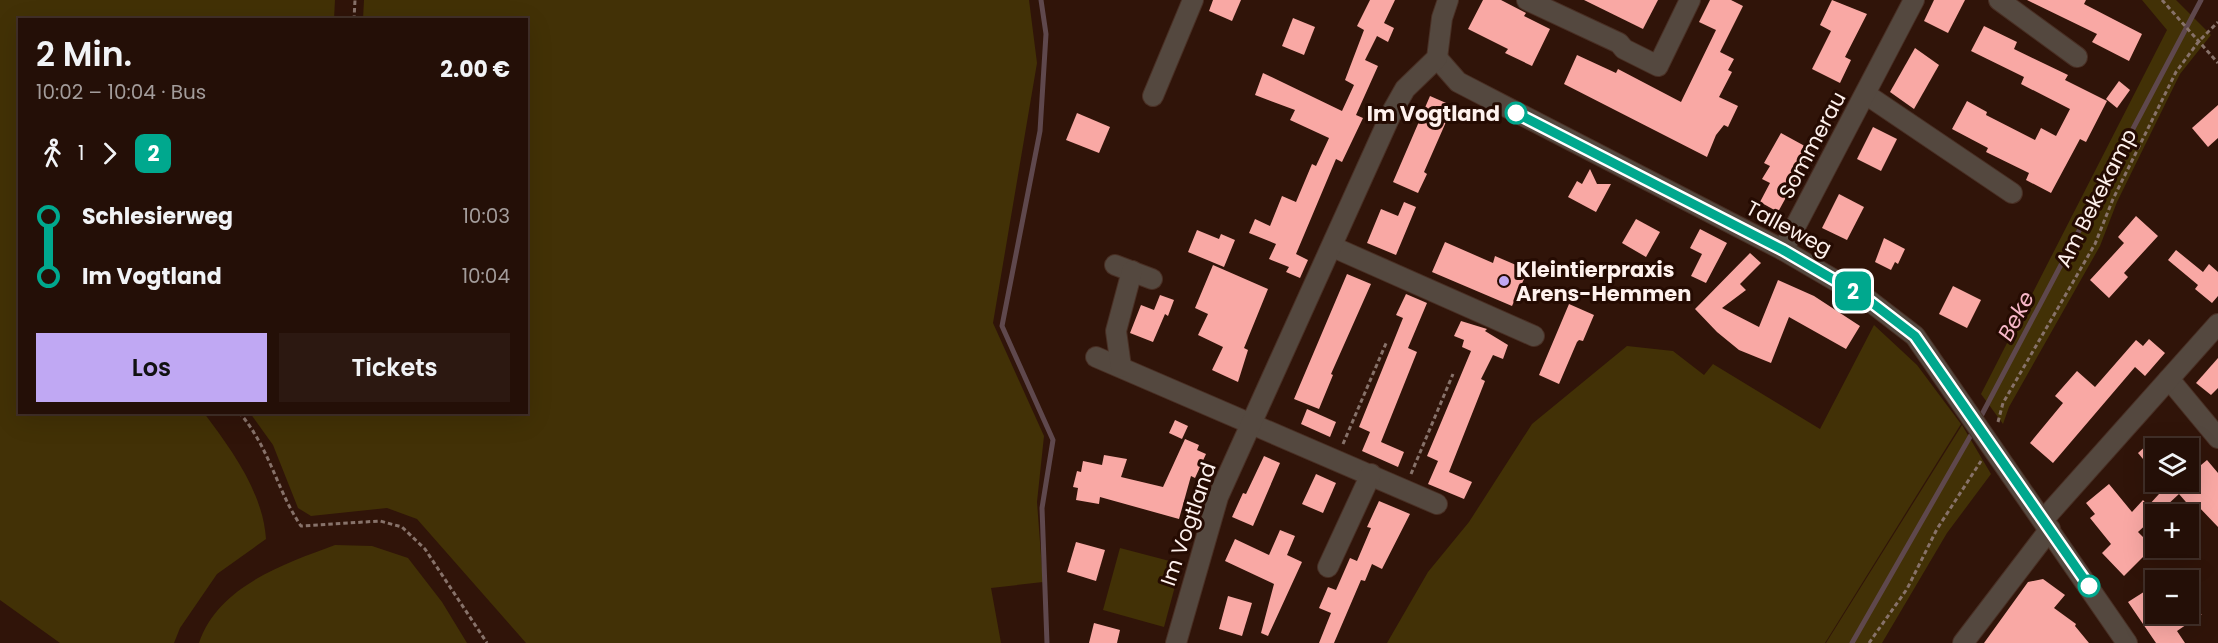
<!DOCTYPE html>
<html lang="de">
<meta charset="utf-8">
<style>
:root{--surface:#240f07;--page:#2c1811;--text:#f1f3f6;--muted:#a39c9b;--line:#412f28;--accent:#c0a8f3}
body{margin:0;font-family:Poppins,sans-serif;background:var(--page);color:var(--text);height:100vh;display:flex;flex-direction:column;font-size:22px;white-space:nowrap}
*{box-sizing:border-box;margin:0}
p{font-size:20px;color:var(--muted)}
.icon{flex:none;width:33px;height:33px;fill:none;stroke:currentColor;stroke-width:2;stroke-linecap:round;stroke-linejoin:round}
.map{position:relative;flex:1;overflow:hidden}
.panel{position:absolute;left:18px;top:18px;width:510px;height:396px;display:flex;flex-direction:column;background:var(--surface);border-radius:0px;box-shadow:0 6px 24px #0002,0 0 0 2px var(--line)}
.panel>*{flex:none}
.badge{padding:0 12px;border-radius:9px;font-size:21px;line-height:39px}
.controls{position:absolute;left:2145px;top:438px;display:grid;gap:12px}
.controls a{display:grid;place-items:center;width:54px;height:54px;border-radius:0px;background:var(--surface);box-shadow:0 6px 24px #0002,0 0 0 2px var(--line);font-size:30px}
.map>.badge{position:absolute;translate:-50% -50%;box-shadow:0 0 0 3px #fff}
.legs{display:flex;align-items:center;gap:9px;height:66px;padding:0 18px;font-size:20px}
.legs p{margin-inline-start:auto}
.overview{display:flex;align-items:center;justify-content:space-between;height:102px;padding:0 18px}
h1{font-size:33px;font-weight:600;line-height:45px}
.button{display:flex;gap:12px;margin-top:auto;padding:12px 18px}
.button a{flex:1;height:69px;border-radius:0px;background:var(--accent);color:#111;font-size:24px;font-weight:600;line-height:69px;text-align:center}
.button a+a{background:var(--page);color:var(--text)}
ul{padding:0 18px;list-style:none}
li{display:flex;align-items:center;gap:21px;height:60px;font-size:22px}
li i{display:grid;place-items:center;width:9px;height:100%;margin:0 8px;background:currentColor}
li i::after{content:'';width:15px;height:15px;margin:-8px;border:4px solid;border-radius:50%;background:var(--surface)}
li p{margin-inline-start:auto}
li:first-child i{background:linear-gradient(#0000 50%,currentColor 0)}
li:last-child i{background:linear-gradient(currentColor 50%,#0000 0)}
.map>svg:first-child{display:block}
</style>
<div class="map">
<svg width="2218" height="643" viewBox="0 0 2218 643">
<rect width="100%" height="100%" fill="#301409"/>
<!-- green -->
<g fill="#423106">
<path d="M0,0H335L334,19L20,20V412L204,413C231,449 263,492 266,539L217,574L180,628L174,643H60L0,600Z"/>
<polygon points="364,0 1029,0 1037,63 993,323 1044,436 1037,502 1043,582 991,588 1001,643 526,643 417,519 387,508 311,516 298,508 273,445 250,413 526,412 526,20 363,19"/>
<polygon points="2142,0 2176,0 2211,35 2180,74 2117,202 2100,246 2009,407 2003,424 1981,394 2167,30"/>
<polygon points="1874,325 1917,365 1961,424 1825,643 1387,643 1428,572 1469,522 1532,424 1627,346 1673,351 1704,375 1713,364 1820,429"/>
<polygon points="1962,425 1991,474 1947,533 1882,643 1826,643"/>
<path d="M335,545L372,546L408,558L442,602L467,643H199C218,586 284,564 335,545Z"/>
<polygon points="1120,548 1181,564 1164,627 1103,610"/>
</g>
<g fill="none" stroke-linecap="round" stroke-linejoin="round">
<!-- stream -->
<g stroke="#5f484d" stroke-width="5">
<polyline points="1041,0 1046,34 1040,131 1002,326 1053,440 1042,508 1047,643"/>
<polyline points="1979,420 2201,0"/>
<polyline points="1852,643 1975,428"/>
</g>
</g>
<!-- building -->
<g fill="#f9a8a4">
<polygon points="1213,0 1241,0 1232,21 1209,11"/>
<polygon points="1370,0 1395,0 1384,23 1394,28 1388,42 1377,36 1365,60 1378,66 1356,115 1363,118 1342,162 1336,159 1296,254 1308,260 1300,278 1286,272 1289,267 1269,259 1276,244 1249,233 1255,219 1270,226 1282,196 1296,202 1312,164 1316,166 1329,138 1290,120 1295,110 1255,95 1263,73 1342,111 1354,85 1345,80 1364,30 1357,26"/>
<polygon points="1483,0 1501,0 1526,13 1524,16 1550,29 1532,66 1505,53 1508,49 1468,29"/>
<polygon points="1584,0 1658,0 1643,29"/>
<polygon points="1710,0 1731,0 1743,6 1720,52 1734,59 1728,70 1732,72 1719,97 1738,106 1728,127 1724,125 1716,135 1707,157 1564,84 1577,55 1616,73 1618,69 1681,102 1716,30 1699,22"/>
<polygon points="1832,0 1867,14 1845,57 1851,60 1840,83 1812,69 1831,31 1820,25"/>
<polygon points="1934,0 1965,0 1948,33 1924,21"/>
<polygon points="2027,0 2086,0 2084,4 2142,34 2129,61 2092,42 2097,34"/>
<polygon points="1293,18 1315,27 1304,55 1282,46"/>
<polygon points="1984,26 2017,42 2014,49 2068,75 2065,80 2107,101 2086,142 2080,139 2051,193 2026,180 2029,173 1986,152 1988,148 1952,129 1967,101 1987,112 1986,115 2035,140 2041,128 2056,136 2070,109 2021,84 2024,77 1971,51"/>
<polygon points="1915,48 1939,65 1914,109 1890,92"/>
<polygon points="2119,81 2130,90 2117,108 2106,99"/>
<polygon points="1430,96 1453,106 1424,172 1427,174 1418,193 1393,182"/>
<polygon points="2218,105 2218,138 2208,147 2192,128"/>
<polygon points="1077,113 1110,127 1099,153 1066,140"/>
<polygon points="1873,127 1897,139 1881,171 1857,159"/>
<polygon points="1781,133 1812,150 1778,212 1760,202 1770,183 1762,179 1770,166 1764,163"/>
<polygon points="1590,169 1597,184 1611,184 1596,212 1568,197 1577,181 1582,184"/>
<polygon points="1839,194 1864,207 1847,240 1822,228"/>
<polygon points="1404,202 1416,207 1396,255 1367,243 1381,209 1398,216"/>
<polygon points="2136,216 2158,236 2124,273 2128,277 2109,298 2090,280 2124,243 2118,237"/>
<polygon points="1636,219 1660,232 1646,257 1622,243"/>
<polygon points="1700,229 1727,243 1706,283 1691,276 1702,254 1690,248"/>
<polygon points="1197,230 1219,239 1221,234 1235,240 1224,267 1188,252"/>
<polygon points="1884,238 1905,249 1898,264 1895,262 1891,270 1875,262"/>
<polygon points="1445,242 1493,263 1495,256 1528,270 1512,306 1432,272"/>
<polygon points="2176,250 2203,272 2209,264 2218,272 2218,296 2212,303 2195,289 2198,285 2168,260"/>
<polygon points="1750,253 1761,263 1740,284 1746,290 1722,308 1759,327 1778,280 1814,296 1860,326 1846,349 1789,317 1771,363 1739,350 1717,332 1695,309"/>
<polygon points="1213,265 1268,289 1244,348 1248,350 1238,382 1212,370 1223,347 1198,335 1208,314 1195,308"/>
<polygon points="1347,274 1371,284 1331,374 1333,375 1319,409 1294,399"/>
<polygon points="1953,286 1981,300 1967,328 1939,314"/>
<polygon points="1406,294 1427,303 1408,348 1417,352 1381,442 1404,452 1398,467 1362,451 1370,432 1359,427 1403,318 1396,315"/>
<polygon points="1160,295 1174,300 1168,316 1165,314 1153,342 1130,333 1141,305 1154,310"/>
<polygon points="1569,304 1594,315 1583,341 1579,340 1577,342 1559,384 1539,375"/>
<polygon points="1461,321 1487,329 1485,331 1508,345 1503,359 1493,355 1481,379 1485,381 1449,472 1472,482 1464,499 1428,484 1438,461 1427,456 1471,351 1462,347 1464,340 1454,336"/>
<polygon points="2149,339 2165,353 2145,376 2135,367 2053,463 2030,443 2063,403 2055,396 2077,371 2095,387 2136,340 2143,346"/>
<polygon points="2218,358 2218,388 2211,395 2196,383"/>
<polygon points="1307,409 1336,422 1330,437 1301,424"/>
<polygon points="1175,420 1188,426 1182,439 1169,433"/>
<polygon points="2156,437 2156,458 2148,465 2138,453"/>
<polygon points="1185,439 1199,445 1197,450 1206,454 1195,478 1191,476 1179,519 1100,497 1099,504 1076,500 1078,488 1073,487 1077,471 1081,472 1083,461 1102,465 1104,455 1127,459 1121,477 1163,487"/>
<polygon points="1264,456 1280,463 1253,526 1232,517 1243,493 1246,494"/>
<polygon points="2207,460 2218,473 2218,527 2197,505 2192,509 2179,494 2138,532 2153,547 2124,576 2102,553 2111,544 2090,518 2095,514 2086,503 2109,484 2132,512 2143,500 2148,506 2170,482 2188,482 2188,476"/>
<polygon points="1316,474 1336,483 1323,513 1302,504"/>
<polygon points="1379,501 1410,514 1382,569 1372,564 1365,581 1361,580 1334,643 1319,643 1331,613 1319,608 1328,587 1336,590 1350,558 1357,561 1371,528 1367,527"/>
<polygon points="1280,530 1295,536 1287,555 1302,562 1268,636 1261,633 1274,584 1225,561 1235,539 1269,555"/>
<polygon points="1076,542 1105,550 1096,581 1067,572"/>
<polygon points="2043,579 2065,595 2054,608 2076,624 2075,626 2089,643 1984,643 2028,582"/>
<polygon points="2150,588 2156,596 2156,614 2202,614 2177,631 2185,643 2156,643 2128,602"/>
<polygon points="1228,596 1252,603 1242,636 1219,629"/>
<polygon points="1094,623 1120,630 1117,643 1089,643"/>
</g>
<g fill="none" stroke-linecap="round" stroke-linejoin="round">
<defs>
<g id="minor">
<polyline points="1527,0 1619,43 1624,49 1658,66 1690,0"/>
<polyline points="1999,0 2077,57"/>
<polyline points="1437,58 1458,82 1783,250 1867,299 1915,336 2127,643"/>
<polyline points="1867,95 2012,193"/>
<polyline points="1153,96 1193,0"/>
<polyline points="1333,247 1534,336"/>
<polyline points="1783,250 1914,0"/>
<polyline points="1115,265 1152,279"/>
<polyline points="1096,357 1437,504"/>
<polyline points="1121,367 1116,331 1132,271"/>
<polyline points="2169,379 2218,438"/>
<polyline points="2044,519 2218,324"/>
<polyline points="1328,567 1371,474"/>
<polyline points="1176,643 1218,497 1392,112 1405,89 1437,58 1442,18 1448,0"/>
<polyline points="1963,643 2050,529"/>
</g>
</defs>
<!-- minor casing -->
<use href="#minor" stroke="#492f24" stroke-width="22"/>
<!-- path -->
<g stroke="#87726a" stroke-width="3" stroke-dasharray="4.5 3" stroke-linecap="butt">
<polyline points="2162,0 2218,63"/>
<polyline points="354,20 355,0"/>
<path d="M239,412C271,450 276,489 301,526L380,521L402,527L425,549L487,643"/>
<polyline points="1998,422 2003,403 2095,244 2113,199 2176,72 2199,41 2218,22"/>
<polyline points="1343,444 1387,341"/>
<polyline points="1411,474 1453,374"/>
<polyline points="1869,643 1907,589 1937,529 1981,461"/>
</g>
<!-- minor -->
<use href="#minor" stroke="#54483f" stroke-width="20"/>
</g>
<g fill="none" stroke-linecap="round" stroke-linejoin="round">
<defs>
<polyline id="line-1" points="1516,113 1783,250 1867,299 1915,336 2089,586"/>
</defs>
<!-- line-1 casing -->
<use href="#line-1" stroke="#fff" stroke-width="14"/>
<!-- line-1 -->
<use href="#line-1" stroke="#00a88e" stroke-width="9"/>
</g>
<!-- markers -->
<g fill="#fff" stroke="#00a88e" stroke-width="3">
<circle cx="1516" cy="113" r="10"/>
<circle cx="2089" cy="586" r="10"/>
</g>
<circle fill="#c0a8f3" stroke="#250b02" stroke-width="2" cx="1504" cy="281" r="6"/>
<g text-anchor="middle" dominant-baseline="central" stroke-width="6" stroke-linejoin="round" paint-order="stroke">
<!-- stop labels -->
<g font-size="21" font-weight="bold" fill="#fef1ed" stroke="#250b02" text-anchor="end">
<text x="1500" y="113">Im Vogtland</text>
</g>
<!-- street labels -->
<g font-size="21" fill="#fef1ed" stroke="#250b02">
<text transform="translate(1812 145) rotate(-62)">Sommerau</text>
<text transform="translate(2096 198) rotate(-63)">Am Bekekamp</text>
<text transform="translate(1789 228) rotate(28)">Talleweg</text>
<text transform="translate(1188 524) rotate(-71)">Im Vogtland</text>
</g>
<!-- poi labels -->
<g font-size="21" font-weight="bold" fill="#fef1ed" stroke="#250b02" text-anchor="start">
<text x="1516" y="269">Kleintierpraxis<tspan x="1516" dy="24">Arens-Hemmen</tspan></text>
</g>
<!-- water labels -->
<g font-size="22" font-style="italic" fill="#f7b7c8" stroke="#250b02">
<text transform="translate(2016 316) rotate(-62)">Beke</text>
</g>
</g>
</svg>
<div class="controls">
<a><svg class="icon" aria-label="layers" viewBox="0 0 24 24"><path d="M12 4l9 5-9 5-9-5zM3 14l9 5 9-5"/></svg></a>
<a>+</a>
<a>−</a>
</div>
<b class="badge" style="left:1853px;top:291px;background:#00a88e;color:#fff">2</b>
<section class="panel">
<div class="overview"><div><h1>2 Min.</h1><p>10:02 – 10:04 · Bus</p></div><b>2.00 €</b></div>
<div class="legs"><svg class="icon" aria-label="walk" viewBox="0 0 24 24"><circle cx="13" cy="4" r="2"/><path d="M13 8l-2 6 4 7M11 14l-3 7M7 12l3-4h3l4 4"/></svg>1<svg class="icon" aria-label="forward" viewBox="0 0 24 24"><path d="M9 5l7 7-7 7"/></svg><b class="badge" style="background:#00a88e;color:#fff">2</b></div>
<ul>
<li><i style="color:#00a88e"></i><b>Schlesierweg</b><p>10:03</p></li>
<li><i style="color:#00a88e"></i><b>Im Vogtland</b><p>10:04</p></li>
</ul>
<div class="button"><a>Los</a><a>Tickets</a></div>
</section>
</div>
